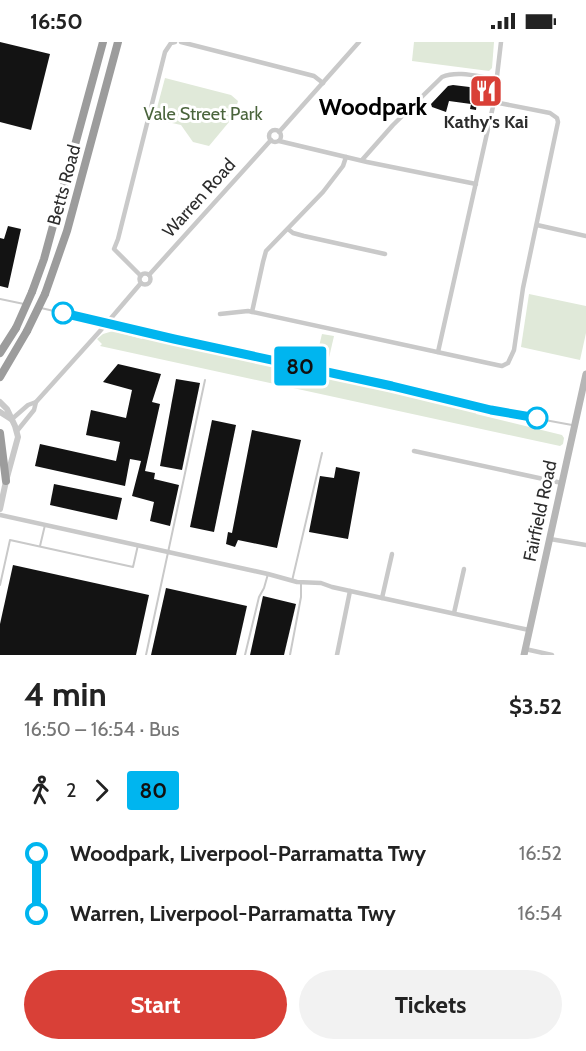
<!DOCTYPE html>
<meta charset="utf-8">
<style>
:root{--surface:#fff;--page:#f2f2f2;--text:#222;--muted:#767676;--accent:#d94037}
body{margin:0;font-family:Cabin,sans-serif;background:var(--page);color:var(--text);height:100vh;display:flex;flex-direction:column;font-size:22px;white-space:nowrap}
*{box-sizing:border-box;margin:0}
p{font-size:20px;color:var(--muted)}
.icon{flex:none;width:33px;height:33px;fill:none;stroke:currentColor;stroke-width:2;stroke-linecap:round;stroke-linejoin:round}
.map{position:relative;height:613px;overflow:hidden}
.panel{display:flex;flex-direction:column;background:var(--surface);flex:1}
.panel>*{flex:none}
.badge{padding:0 12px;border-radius:4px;font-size:21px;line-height:39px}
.map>.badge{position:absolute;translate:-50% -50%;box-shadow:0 0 0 3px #fff}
.legs{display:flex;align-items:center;gap:9px;height:66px;padding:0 24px;font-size:20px}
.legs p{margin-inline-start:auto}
.summary{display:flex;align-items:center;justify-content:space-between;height:102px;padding:0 24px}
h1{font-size:33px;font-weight:700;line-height:45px}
.cta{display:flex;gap:12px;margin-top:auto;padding:12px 24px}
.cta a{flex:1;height:69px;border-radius:36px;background:var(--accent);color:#fff;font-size:24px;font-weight:700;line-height:69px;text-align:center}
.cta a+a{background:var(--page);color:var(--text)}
ul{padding:0 24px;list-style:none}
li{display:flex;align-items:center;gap:21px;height:60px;font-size:22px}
li i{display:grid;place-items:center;width:9px;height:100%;margin:0 8px;background:currentColor}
li i::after{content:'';width:15px;height:15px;margin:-8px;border:4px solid;border-radius:50%;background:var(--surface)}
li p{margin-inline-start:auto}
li:first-child i{background:linear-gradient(#0000 50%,currentColor 0)}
li:last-child i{background:linear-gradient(currentColor 50%,#0000 0)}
.status{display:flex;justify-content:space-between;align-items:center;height:42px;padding:0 30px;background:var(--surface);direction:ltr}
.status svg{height:16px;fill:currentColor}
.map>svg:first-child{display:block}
</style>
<div class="status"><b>16:50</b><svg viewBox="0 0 49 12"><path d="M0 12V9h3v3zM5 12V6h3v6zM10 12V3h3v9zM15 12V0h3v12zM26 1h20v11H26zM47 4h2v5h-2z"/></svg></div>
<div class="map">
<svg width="586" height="613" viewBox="0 0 586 613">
<rect width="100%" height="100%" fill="#fff"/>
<!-- green -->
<g fill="#e0e9d9">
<polygon points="414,0 494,0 492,26 489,29 412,19"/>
<polygon points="165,36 231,53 238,59 234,74 209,104 193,100 181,83 154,77"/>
<polygon points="529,252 586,264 586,291 580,318 521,305"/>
<polygon points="113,289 142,297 144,293 386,347 477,368 476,372 562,393 564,396 563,402 560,404 100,304 102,302 97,297 103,292"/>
<polygon points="322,292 334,294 328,320 316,317"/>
</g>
<!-- building -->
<g fill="#131313">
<polygon points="0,0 50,12 31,88 0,80"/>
<polygon points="453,43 486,47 489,51 487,61 477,59 476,68 470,67 471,62 449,59 446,70 432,65 431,62 448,44"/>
<polygon points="8,184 21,187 8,246 0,244 0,196 4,197"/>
<polygon points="118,322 161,332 152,360 160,362 145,429 155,431 154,437 179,443 170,484 150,479 154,460 132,454 141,419 130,417 125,444 35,424 40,402 116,419 120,400 86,393 91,368 126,376 132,348 103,340"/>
<polygon points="176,337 200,341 182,428 160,424"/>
<polygon points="212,378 236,383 214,490 190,485"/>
<polygon points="252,388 301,398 277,506 238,498 235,505 226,502 228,490 232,491"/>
<polygon points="336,425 360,430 348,497 309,490 320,434 334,436"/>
<polygon points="54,442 122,456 117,478 50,463"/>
<polygon points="13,523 149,553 136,613 0,613 0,582"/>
<polygon points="166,546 247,564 236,613 151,613"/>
<polygon points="263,554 296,562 284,613 250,613"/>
</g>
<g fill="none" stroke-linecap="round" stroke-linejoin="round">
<!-- service -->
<g stroke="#c9c9c9" stroke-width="2">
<polyline points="0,257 24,262"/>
<polyline points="41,266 174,297 392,344 491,368 572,383"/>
<polyline points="40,504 45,483"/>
<polyline points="292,539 322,411"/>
<polyline points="0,543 10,498 133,525 138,503"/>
<polyline points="146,613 205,338"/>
<polyline points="245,613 259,555 264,546 268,532"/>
<polyline points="290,613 301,555 301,540"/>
</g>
<!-- minor -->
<g stroke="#c9c9c9" stroke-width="4.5">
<polyline points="181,0 314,34 323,41"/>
<circle cx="275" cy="94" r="6"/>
<polyline points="279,90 359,0"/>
<polyline points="279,99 367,120 476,142"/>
<path d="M362,118L393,83L442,35C458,28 479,35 496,37"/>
<polyline points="537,183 586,194"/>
<polyline points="288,187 293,191 304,194 385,212"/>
<circle cx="145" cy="237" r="5.5"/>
<polyline points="149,233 271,98"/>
<polyline points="141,234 114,207 118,197 165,10 171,1 175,0"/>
<polyline points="252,270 263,220 266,209 323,150 343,124 346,115"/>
<polyline points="220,272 248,269 497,323 502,324 508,321 514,308 523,246 558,80 557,76 550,71 494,60"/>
<polyline points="438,310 494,60 501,0"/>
<polyline points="12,377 28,363 36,360"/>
<polyline points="17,389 34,368 36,360 100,289 141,241"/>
<polyline points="414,409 562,441"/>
<polyline points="0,473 268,532 297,540 321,541 332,545 382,556 529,588"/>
<polyline points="550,497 586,503"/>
<polyline points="382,556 392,512"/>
<polyline points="454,571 464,527"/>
<polyline points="525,607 552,613"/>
<polyline points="337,613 350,549"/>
</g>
<!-- tertiary -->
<g stroke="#c9c9c9" stroke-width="6">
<polyline points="0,360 7,367 15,384 18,395 6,439 0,467"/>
<polyline points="0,370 11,377"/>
</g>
<!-- secondary -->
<polyline stroke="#b6b6b6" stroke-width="7" points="524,613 586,332"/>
<!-- trunk -->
<g stroke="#9c9c9c" stroke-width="8">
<polyline points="32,250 44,217 103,0"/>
<polyline points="45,252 67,189 118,0"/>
<polyline points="0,311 16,286"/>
<polyline points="0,335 27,289"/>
<polyline points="0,391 6,439"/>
</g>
<!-- trunk-bridge -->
<g stroke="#9c9c9c" stroke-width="8">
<polyline points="16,286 32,250"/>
<polyline points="27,289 45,252"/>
</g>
</g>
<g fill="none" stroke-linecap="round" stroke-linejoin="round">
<defs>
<polyline id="line-1" points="63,271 174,297 392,344 491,368 537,376"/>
</defs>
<!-- line-1 casing -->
<use href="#line-1" stroke="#fff" stroke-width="14"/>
<!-- line-1 -->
<use href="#line-1" stroke="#00b5ef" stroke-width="9"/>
</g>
<!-- icons -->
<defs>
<symbol id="restaurant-square" viewBox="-11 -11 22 22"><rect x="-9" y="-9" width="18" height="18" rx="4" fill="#d94037" stroke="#fff"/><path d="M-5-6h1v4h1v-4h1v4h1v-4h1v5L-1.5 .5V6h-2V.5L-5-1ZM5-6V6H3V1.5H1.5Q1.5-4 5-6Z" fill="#fff"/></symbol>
</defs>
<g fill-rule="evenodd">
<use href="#restaurant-square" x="467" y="30" width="38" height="38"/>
</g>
<!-- markers -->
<g fill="#fff" stroke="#00b5ef" stroke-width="3">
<circle cx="63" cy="271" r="10"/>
<circle cx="537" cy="376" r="10"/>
</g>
<g text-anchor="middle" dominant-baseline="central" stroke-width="6" stroke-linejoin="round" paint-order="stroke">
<!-- park labels -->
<g font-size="18" fill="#4a643c" stroke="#fff">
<text x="203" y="72">Vale Street Park</text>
</g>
<!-- poi labels -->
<g font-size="18" font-weight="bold" fill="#2c2c2c" stroke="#fff">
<text x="486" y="80">Kathy's Kai</text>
</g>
<!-- street labels -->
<g font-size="18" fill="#2c2c2c" stroke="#fff">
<text transform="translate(64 143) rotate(-75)">Betts Road</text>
<text transform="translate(199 156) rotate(-48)">Warren Road</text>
<text transform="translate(540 469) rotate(-78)">Fairfield Road</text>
</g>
<!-- district labels -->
<g font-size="24" font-weight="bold" fill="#000" stroke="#fff">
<text x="373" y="64">Woodpark</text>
</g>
</g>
</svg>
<b class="badge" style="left:300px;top:324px;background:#00b5ef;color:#111">80</b>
</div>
<section class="panel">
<div class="summary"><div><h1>4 min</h1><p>16:50 – 16:54 · Bus</p></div><b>$3.52</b></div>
<div class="legs"><svg class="icon" aria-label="walk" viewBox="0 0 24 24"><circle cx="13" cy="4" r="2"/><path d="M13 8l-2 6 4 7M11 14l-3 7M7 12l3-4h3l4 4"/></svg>2<svg class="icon" aria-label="forward" viewBox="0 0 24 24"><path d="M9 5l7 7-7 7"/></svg><b class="badge" style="background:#00b5ef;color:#111">80</b></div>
<ul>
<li><i style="color:#00b5ef"></i><b>Woodpark, Liverpool-Parramatta Twy</b><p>16:52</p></li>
<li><i style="color:#00b5ef"></i><b>Warren, Liverpool-Parramatta Twy</b><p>16:54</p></li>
</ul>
<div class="cta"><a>Start</a><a>Tickets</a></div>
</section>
